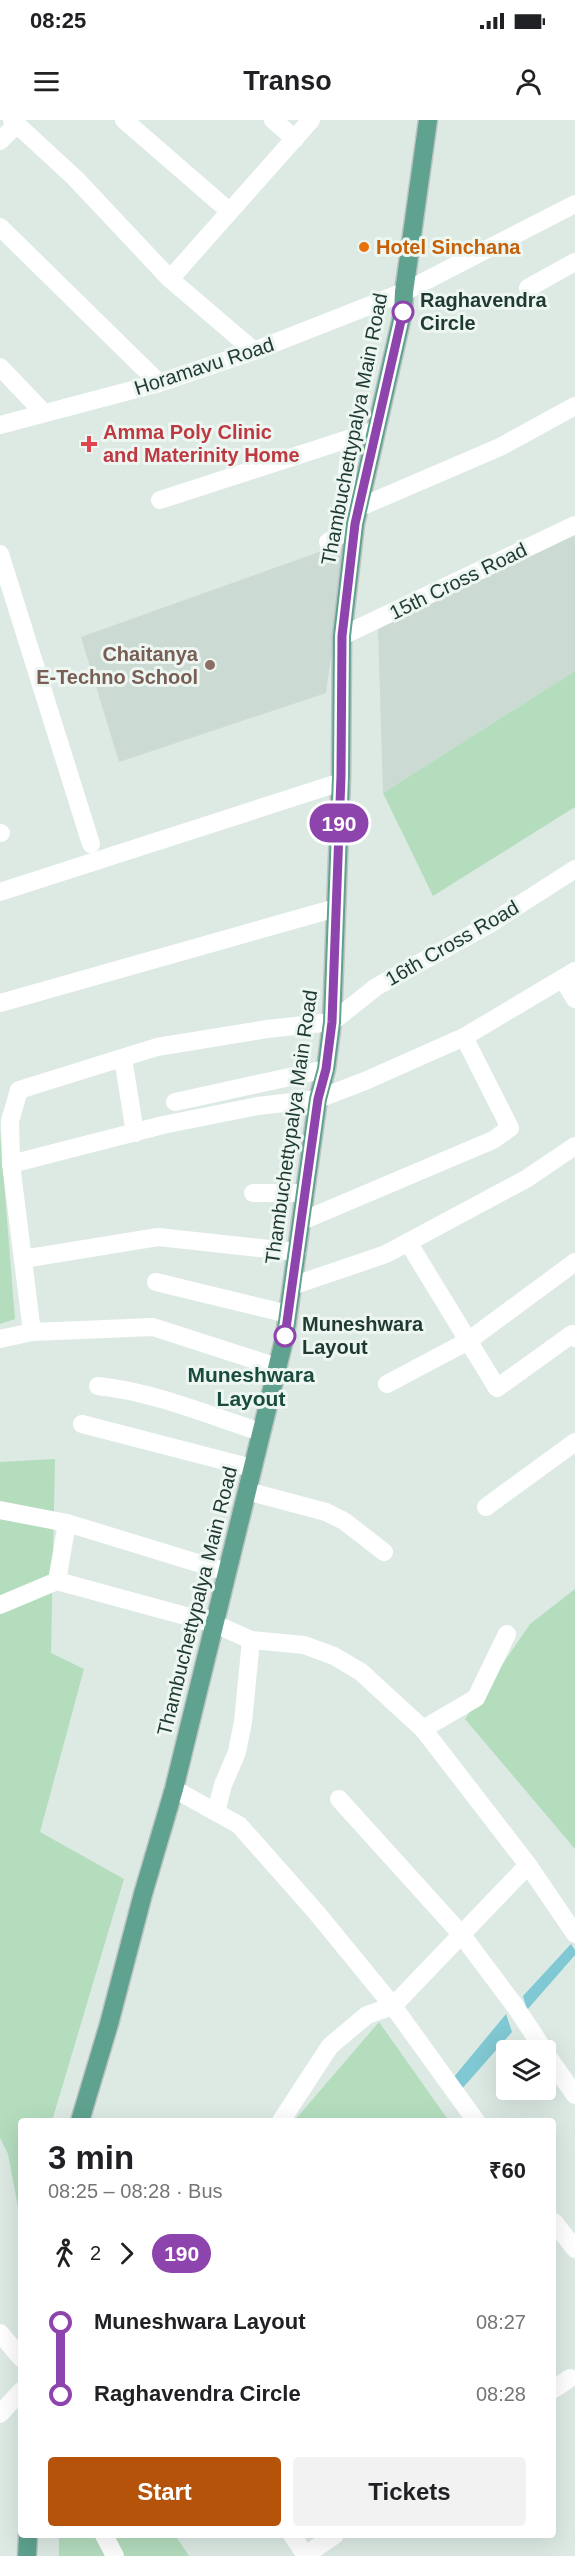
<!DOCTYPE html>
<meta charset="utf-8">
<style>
:root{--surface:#fff;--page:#f2f2f2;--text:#202124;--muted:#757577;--accent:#b45309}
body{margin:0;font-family:Helvetica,sans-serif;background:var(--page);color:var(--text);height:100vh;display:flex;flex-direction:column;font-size:22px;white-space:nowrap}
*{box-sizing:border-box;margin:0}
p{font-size:20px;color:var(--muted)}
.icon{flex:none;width:33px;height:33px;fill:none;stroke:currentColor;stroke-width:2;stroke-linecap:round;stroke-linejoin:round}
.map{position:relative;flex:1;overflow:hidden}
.side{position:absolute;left:18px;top:1998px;width:538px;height:420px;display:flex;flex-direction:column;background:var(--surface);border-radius:6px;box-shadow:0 6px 24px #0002}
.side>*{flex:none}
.badge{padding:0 12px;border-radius:20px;font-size:21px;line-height:39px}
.fabs{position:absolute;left:496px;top:1920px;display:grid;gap:12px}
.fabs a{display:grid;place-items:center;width:60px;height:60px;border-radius:6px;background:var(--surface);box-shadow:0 6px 24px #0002;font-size:30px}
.map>.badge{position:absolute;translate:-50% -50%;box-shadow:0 0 0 3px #fff}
.legs{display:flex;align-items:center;gap:9px;height:66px;padding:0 30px;font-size:20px}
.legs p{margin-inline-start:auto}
.summary{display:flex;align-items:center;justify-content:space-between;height:102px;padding:0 30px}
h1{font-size:33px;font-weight:600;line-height:45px}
.primary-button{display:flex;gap:12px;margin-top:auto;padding:12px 30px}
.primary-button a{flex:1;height:69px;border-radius:6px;background:var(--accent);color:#fff;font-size:24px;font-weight:600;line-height:69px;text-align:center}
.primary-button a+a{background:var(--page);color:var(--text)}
ul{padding:0 30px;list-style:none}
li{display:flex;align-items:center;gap:21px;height:72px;font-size:22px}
li i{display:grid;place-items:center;width:9px;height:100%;margin:0 8px;background:currentColor}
li i::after{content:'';width:15px;height:15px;margin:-8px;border:4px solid;border-radius:50%;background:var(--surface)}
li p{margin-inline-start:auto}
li:first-child i{background:linear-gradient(#0000 50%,currentColor 0)}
li:last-child i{background:linear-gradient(currentColor 50%,#0000 0)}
.status{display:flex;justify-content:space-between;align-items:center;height:42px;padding:0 30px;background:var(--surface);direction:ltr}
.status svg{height:16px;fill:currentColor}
header{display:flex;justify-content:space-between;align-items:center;height:78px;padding:0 30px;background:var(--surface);font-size:27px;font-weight:600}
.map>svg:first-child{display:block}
</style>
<div class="status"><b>08:25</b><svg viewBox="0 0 49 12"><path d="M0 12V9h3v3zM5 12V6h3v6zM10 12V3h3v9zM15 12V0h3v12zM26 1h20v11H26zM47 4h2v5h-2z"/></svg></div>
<header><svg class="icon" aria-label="menu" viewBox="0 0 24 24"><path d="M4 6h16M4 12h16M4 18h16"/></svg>Transo<svg class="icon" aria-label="person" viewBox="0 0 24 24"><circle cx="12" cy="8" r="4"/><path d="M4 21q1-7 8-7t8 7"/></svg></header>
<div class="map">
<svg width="575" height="2436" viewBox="0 0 575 2436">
<rect width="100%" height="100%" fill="#ddeae4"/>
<!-- built -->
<g fill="#cbdad3">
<polygon points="575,410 575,551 383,673 378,509"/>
<polygon points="347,422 326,573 119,642 81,517"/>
</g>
<!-- green -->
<g fill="#b4ddbe">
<polygon points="575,551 575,687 433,776 383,673"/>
<polygon points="0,1011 15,1199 0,1204"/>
<polygon points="55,1339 51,1533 84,1549 40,1712 124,1759 52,2001 21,2001 21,2103 8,2034 0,2018 0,1342"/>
<polygon points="575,1469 575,1729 465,1599 530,1504"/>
<polygon points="379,1902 449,2001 294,2001"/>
<polygon points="59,2415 175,2415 189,2436 59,2436"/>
</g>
<!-- water -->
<g fill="#80c8d3">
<polygon points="571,1824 575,1830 575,1835 527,1890 523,1876"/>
<polygon points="506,1894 512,1912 461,1970 453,1958"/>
</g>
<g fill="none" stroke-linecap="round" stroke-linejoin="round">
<defs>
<g id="major">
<polyline points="80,2001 109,1904 143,1774 174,1669 285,1216 318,979 326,949 332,902 341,656 342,516 355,404 403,192 404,172 428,0"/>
<polyline points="27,2436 28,2415"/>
</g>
</defs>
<!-- major casing -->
<use href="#major" stroke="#bcc4c2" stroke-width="21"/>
<!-- minor -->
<g stroke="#fff" stroke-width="18">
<polyline points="12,0 75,58 170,159 254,231"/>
<polyline points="124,0 229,91"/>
<polyline points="273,0 295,19"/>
<polyline points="0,21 17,4"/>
<polyline points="0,107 159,263"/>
<polyline points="170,159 311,0"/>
<polyline points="528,168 575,142"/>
<polyline points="0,247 44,293"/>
<polyline points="0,305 159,263 254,231 404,172 575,84"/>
<polyline points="160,380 376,310"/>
<polyline points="358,388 500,327 575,286"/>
<polyline points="328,422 338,416 341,410 351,319"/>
<polyline points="0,434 91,724"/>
<polyline points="342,516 575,405"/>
<polyline points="0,713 1,713"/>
<polyline points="0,772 341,662"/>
<polyline points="563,859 575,879"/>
<polyline points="0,883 336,788"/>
<polyline points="123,938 135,1013"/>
<polyline points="175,982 326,949"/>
<polyline points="11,1044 163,1005 258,986 318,979 365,961 464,917 575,851"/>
<polyline points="253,1073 305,1073"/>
<polyline points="302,1101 493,1020 510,1008 464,917"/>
<polyline points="408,1122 497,1268 572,1214 575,1218"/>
<polyline points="23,1139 158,1117 297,1132"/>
<polyline points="156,1162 288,1194"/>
<polyline points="292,1166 386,1134 526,1059 575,1026"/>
<polyline points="32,1212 153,1207 277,1247"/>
<polyline points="0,1219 32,1212 11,1044 10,1001 19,970 157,927 267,909 332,902 376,867 488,805 575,749"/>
<polyline points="387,1264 468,1221 575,1142"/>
<path d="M98,1266C154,1272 208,1295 261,1312"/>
<polyline points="82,1304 252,1348"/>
<polyline points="247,1371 326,1392 344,1401 384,1432"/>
<polyline points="486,1387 575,1322"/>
<polyline points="0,1390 67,1403 57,1461"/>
<polyline points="67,1403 227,1452"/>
<polyline points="0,1485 57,1461 215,1504 251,1520 304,1525 334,1536 361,1552 423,1609"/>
<polyline points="507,1514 476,1578 423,1609 528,1745 575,1814"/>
<polyline points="174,1669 239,1705 316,1792 393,1886 476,2001"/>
<polyline points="339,1679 461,1814 515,1886 544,1930"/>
<polyline points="216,1692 223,1665 237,1632 243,1602 251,1520"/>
<polyline points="546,1934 575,1975"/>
<polyline points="281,2001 330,1926 367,1895 393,1886 528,1745"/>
<polyline points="554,2102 575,2129"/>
<polyline points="0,2213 21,2238"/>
<polyline points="554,2269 570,2258"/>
<polyline points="0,2294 21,2271"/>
<polyline points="104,2415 115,2436"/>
<polyline points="292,2415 306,2436"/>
<polyline points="304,2436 335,2415"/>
</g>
<!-- major -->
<use href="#major" stroke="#5ea28f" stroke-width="18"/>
</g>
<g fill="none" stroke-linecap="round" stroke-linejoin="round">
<defs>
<polyline id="line-1" points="285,1216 318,979 326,949 332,902 341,656 342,516 355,404 403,192"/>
</defs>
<!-- line-1 casing -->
<use href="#line-1" stroke="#fff" stroke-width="14"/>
<!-- line-1 -->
<use href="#line-1" stroke="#8e44ad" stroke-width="9"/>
</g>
<!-- markers -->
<circle fill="#e8710a" stroke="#edf6f1" stroke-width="2" cx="364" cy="127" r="6"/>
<g fill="#fff" stroke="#8e44ad" stroke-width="3">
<circle cx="403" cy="192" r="10"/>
<circle cx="285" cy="1216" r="10"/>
</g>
<path fill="#e0444e" stroke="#edf6f1" stroke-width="2" d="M86 315h6v6h6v6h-6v6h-6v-6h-6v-6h6z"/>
<circle fill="#8d6e63" stroke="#edf6f1" stroke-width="2" cx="210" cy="545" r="6"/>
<g text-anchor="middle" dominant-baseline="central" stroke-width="6" stroke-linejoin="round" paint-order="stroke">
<!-- food labels -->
<g font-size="20" font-weight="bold" fill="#c56008" stroke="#edf6f1" text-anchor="start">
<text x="376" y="127">Hotel Sinchana</text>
</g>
<!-- stop labels -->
<g font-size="20" font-weight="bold" fill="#1e3a32" stroke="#edf6f1" text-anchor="start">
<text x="420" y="180">Raghavendra<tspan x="420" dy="23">Circle</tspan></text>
<text x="302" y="1204">Muneshwara<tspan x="302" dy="23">Layout</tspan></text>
</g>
<!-- street labels -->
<g font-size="20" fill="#1e3a32" stroke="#edf6f1">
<text transform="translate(204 246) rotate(-18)">Horamavu Road</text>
<text transform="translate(354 309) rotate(-79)">Thambuchettypalya Main Road</text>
<text transform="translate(458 461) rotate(-26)">15th Cross Road</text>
<text transform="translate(452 823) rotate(-30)">16th Cross Road</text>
<text transform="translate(291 1007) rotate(-82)">Thambuchettypalya Main Road</text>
<text transform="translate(197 1481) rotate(-76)">Thambuchettypalya Main Road</text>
</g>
<!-- health labels -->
<g font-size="20" font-weight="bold" fill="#be3a42" stroke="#edf6f1" text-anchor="start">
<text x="103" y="312">Amma Poly Clinic<tspan x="103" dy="23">and Materinity Home</tspan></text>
</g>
<!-- education labels -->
<g font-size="20" font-weight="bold" fill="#785e54" stroke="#edf6f1" text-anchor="end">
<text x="198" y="534">Chaitanya<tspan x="198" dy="23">E-Techno School</tspan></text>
</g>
<!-- neighbourhood labels -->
<g font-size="21" font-weight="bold" fill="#194c3f" stroke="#edf6f1">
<text x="251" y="1254">Muneshwara<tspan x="251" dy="24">Layout</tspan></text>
</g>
</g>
</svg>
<div class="fabs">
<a><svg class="icon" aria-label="layers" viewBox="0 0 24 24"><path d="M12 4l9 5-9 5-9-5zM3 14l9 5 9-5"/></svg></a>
</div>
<b class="badge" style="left:339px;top:703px;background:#8e44ad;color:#fff">190</b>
<section class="side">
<div class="summary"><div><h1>3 min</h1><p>08:25 – 08:28 · Bus</p></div><b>₹60</b></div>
<div class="legs"><svg class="icon" aria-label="walk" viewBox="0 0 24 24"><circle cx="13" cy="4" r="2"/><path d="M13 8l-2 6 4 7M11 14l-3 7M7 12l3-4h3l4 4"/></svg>2<svg class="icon" aria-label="forward" viewBox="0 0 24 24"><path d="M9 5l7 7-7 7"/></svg><b class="badge" style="background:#8e44ad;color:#fff">190</b></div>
<ul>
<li><i style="color:#8e44ad"></i><b>Muneshwara Layout</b><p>08:27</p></li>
<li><i style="color:#8e44ad"></i><b>Raghavendra Circle</b><p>08:28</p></li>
</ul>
<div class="primary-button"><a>Start</a><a>Tickets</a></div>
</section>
</div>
